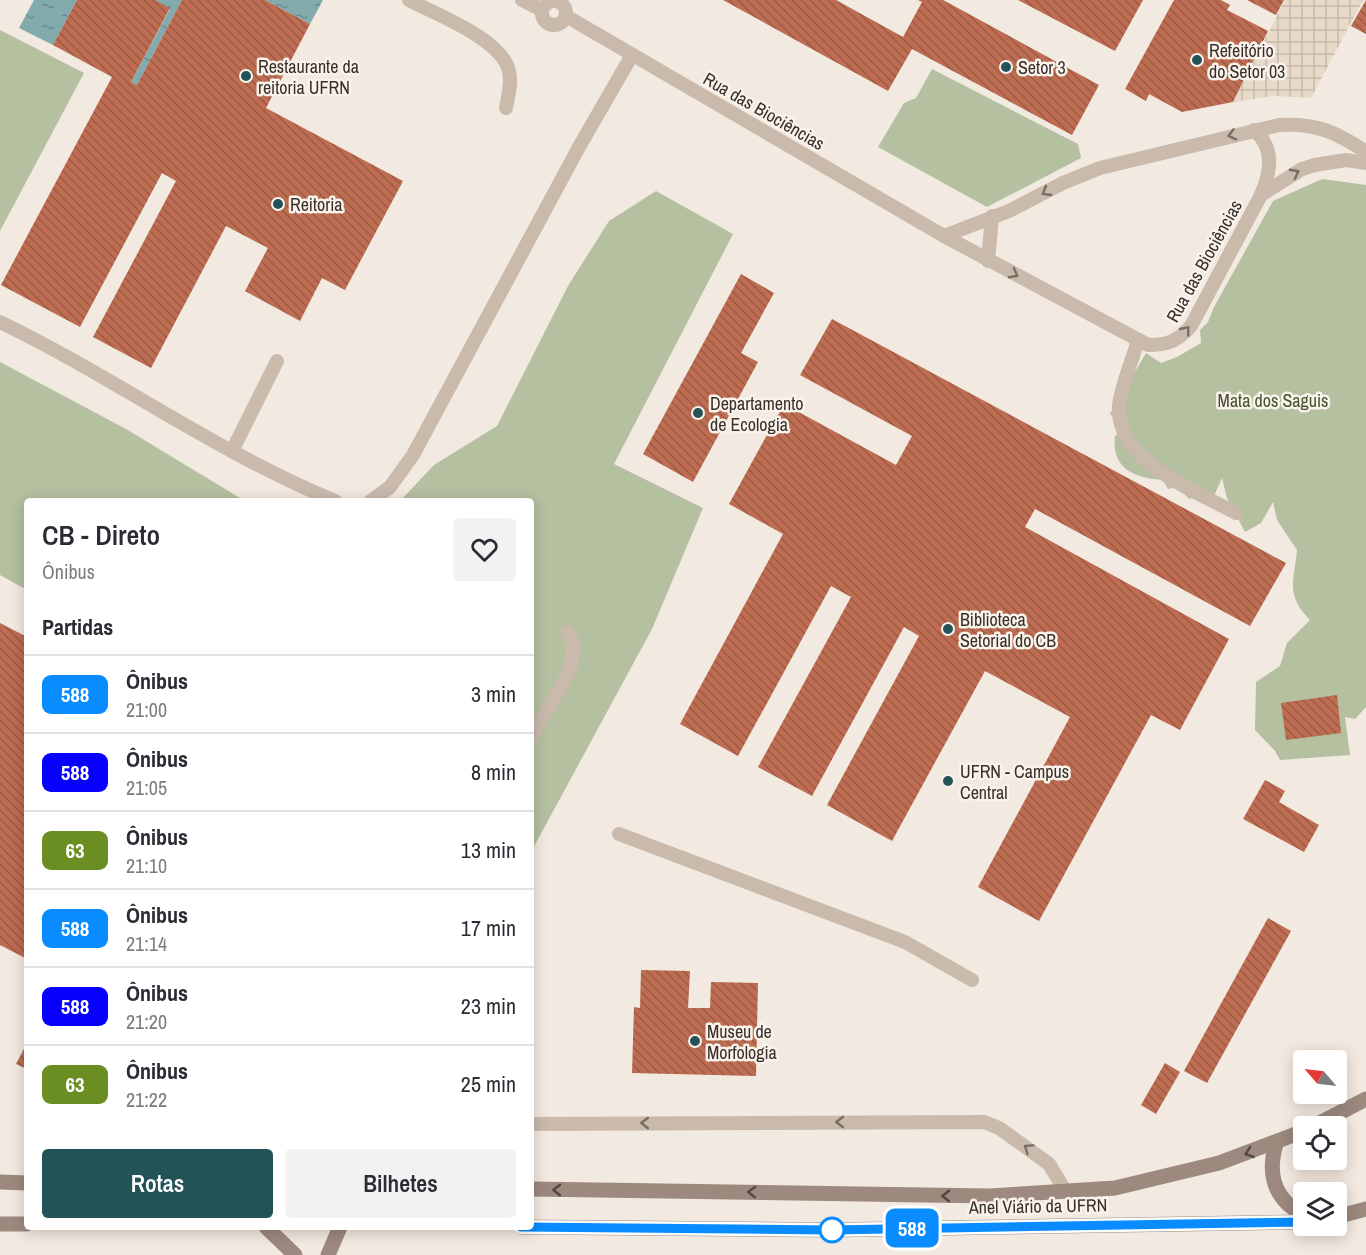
<!DOCTYPE html>
<html lang="pt">
<meta charset="utf-8">
<style>
:root{--surface:#fff;--page:#f2f2f3;--text:#2b2b33;--muted:#7c7c81;--line:#e1e1e2;--accent:#235357}
body{margin:0;font-family:"Archivo Narrow",sans-serif;background:var(--page);color:var(--text);height:100vh;display:flex;flex-direction:column;font-size:22px;white-space:nowrap}
*{box-sizing:border-box;margin:0}
p{font-size:20px;color:var(--muted)}
.icon{flex:none;width:33px;height:33px;fill:none;stroke:currentColor;stroke-width:2;stroke-linecap:round;stroke-linejoin:round}
.map{position:relative;flex:1;overflow:hidden}
.drawer{position:absolute;left:24px;top:498px;width:510px;height:732px;display:flex;flex-direction:column;background:var(--surface);border-radius:6px;box-shadow:0 3px 15px #0003}
.drawer>*{flex:none}
.badge{padding:0 12px;border-radius:9px;font-size:21px;line-height:39px}
.needle{width:39px;rotate:298deg}
.controls{position:absolute;left:1293px;top:1050px;display:grid;gap:12px}
.controls a{display:grid;place-items:center;width:54px;height:54px;border-radius:6px;background:var(--surface);box-shadow:0 3px 15px #0003;font-size:30px}
.map>.badge{position:absolute;translate:-50% -50%;box-shadow:0 0 0 3px #fff}
h2{padding:0 18px;font-size:22px;line-height:54px}
.round{display:grid;place-items:center;flex:none;width:63px;height:63px;border-radius:6px;background:var(--page)}
.summary{display:flex;align-items:center;justify-content:space-between;height:102px;padding:0 18px}
h1{font-size:28px;font-weight:600;line-height:45px}
.primary-button{display:flex;gap:12px;margin-top:auto;padding:12px 18px}
.primary-button a{flex:1;height:69px;border-radius:6px;background:var(--accent);color:#fff;font-size:24px;font-weight:600;line-height:69px;text-align:center}
.primary-button a+a{background:var(--page);color:var(--text)}
ul{padding:0;list-style:none}
li{display:flex;align-items:center;gap:18px;height:78px;padding:0 18px;border-top:2px solid var(--line)}
li div{flex:1}
li b{display:block;font-size:22px}
li em{font-style:normal}
li .badge{min-width:66px;font-weight:700;text-align:center}
.map>svg:first-child{display:block}
</style>
<div class="map">
<svg width="1366" height="1255" viewBox="0 0 1366 1255">
<defs>
<pattern id="plaza-grid" width="8" height="8" patternUnits="userSpaceOnUse" patternTransform="scale(1.5)"><rect width="8" height="8" fill="#e8dac8"/><path d="M0 4h8M4 0v8" fill="none" stroke="#c8bbac"/></pattern>
<pattern id="water-ripples" width="26" height="14" patternUnits="userSpaceOnUse" patternTransform="scale(1.5)"><rect width="26" height="14" fill="#81abad"/><path d="M2 4q2-2 4 0t4 0M15 11q2-2 4 0t4 0" fill="none" stroke="#6b8c8d"/></pattern>
<pattern id="building-back-hatch" width="6" height="6" patternUnits="userSpaceOnUse" patternTransform="scale(1.5)"><rect width="6" height="6" fill="#be6d52"/><path d="M-1 5l2 2M0 0l6 6M5-1l2 2" fill="none" stroke="#9b5a44"/></pattern>
</defs>
<rect width="100%" height="100%" fill="#f2e9e0"/>
<!-- green -->
<g fill="#b5c0a1">
<polygon points="0,30 84,73 0,231"/>
<polygon points="932,69 1078,144 1081,158 987,207 878,147 904,103 916,98"/>
<path d="M1322,179L1366,185V707L1355,719L1345,717L1350,755L1280,760L1275,751L1255,730L1256,682L1280,666L1287,643L1310,620C1285,594 1294,582 1297,550L1277,520L1273,502L1261,523L1245,532L1227,498L1222,478L1214,496L1199,495L1189,499L1178,487L1168,489L1163,480C1134,478 1111,468 1115,436L1125,428L1110,414L1146,353L1161,363L1177,357L1201,343L1200,330L1208,322L1214,307L1273,201Z"/>
<polygon points="656,191 733,234 614,464 703,508 652,629 531,852 531,501 400,501 434,465 497,426 568,286 609,221"/>
<polygon points="0,362 126,429 245,501 27,501 27,590 0,575"/>
</g>
<!-- plaza -->
<polygon fill="url(#plaza-grid)" points="1285,0 1363,0 1311,98 1273,96 1233,102"/>
<!-- water -->
<g fill="url(#water-ripples)">
<polygon points="34,0 77,0 53,45 19,28"/>
<polygon points="155,0 182,0 137,85 131,82 170,9"/>
<polygon points="265,0 323,0 310,24"/>
</g>
<!-- building -->
<g fill="url(#building-back-hatch)">
<polygon points="77,0 155,0 170,8 131,82 137,85 182,0 265,0 310,24 266,108 403,181 345,290 322,278 300,321 245,291 268,248 226,226 151,368 93,337 176,181 162,173 80,327 1,285 112,77 53,45"/>
<polygon points="723,0 836,0 903,37 922,2 918,0 943,0 1099,85 1072,135 912,49 888,91"/>
<polygon points="1018,0 1143,0 1115,51"/>
<polygon points="1174,0 1221,0 1230,5 1227,10 1268,31 1233,102 1182,112 1149,94 1146,101 1125,89"/>
<polygon points="1247,0 1284,0 1276,15"/>
<polygon points="1366,0 1366,34 1351,26"/>
<polygon points="741,274 774,293 741,353 758,362 693,482 643,454"/>
<polygon points="832,319 1286,563 1250,626 1035,509 1025,527 1229,639 1180,730 1151,715 1039,921 978,887 1070,717 985,671 892,841 827,805 919,636 904,627 812,796 758,767 851,597 831,586 738,756 680,724 783,534 729,504 784,404 896,465 912,436 800,375"/>
<polygon points="0,623 27,637 27,959 0,945"/>
<polygon points="1337,695 1341,733 1286,740 1281,703"/>
<polygon points="1265,780 1285,791 1279,802 1319,825 1304,852 1243,819"/>
<polygon points="1268,918 1291,931 1207,1083 1184,1071"/>
<polygon points="641,970 690,971 688,1008 710,1008 711,982 758,983 756,1076 632,1073 634,1007 640,1008"/>
<polygon points="27,1043 27,1069 16,1064"/>
<polygon points="1165,1063 1180,1072 1156,1114 1141,1105"/>
</g>
<g fill="none" stroke-linecap="round" stroke-linejoin="round">
<!-- service -->
<g stroke="#c9baac" stroke-width="14">
<path d="M409,0C437,15 502,39 509,71C512,83 508,96 506,108"/>
<polyline points="522,0 542,10"/>
<circle cx="554" cy="13" r="12"/>
<path d="M566,16L944,236L1148,345C1168,345 1178,341 1191,326L1261,195L1302,169L1315,165L1346,160L1366,163"/>
<path d="M1254,130C1275,148 1271,171 1261,195"/>
<path d="M944,236L1009,211L1063,183L1100,168L1279,125C1317,123 1336,132 1366,152"/>
<polyline points="988,261 992,216"/>
<path d="M0,322C114,377 218,453 335,501"/>
<path d="M1138,340C1133,359 1120,388 1119,407C1116,461 1197,492 1236,513"/>
<polyline points="232,451 277,361"/>
<polyline points="371,501 390,487 413,455 579,147 632,55"/>
<polyline points="531,738 570,670 574,644 567,632"/>
<polyline points="619,834 905,942 972,980"/>
<polyline points="531,1124 984,1122 999,1128 1049,1164 1066,1192"/>
</g>
<!-- secondary -->
<g stroke="#9d897e" stroke-width="15">
<polyline points="1314,1126 1366,1099"/>
<path d="M1276,1144C1267,1174 1274,1200 1304,1215"/>
<polyline points="0,1182 27,1183"/>
<polyline points="531,1189 990,1196 1115,1188 1219,1163 1304,1131"/>
<polyline points="1336,1217 1366,1209"/>
<polyline points="0,1224 27,1224"/>
<polyline points="266,1227 295,1255"/>
<polyline points="522,1227 830,1230 1304,1222"/>
<polyline points="328,1255 340,1227"/>
</g>
</g>
<!-- one-way arrows -->
<defs><path id="oneway-chevron" d="M-2-3.5L2.5 0L-2 3.5" fill="none" stroke-width="1.6" stroke-linecap="round" stroke-linejoin="round" transform="scale(1.5)"/></defs>
<g stroke="#796e65">
<use href="#oneway-chevron" transform="translate(1232 135) rotate(166)"/>
<use href="#oneway-chevron" transform="translate(1295 173) rotate(-28)"/>
<use href="#oneway-chevron" transform="translate(1046 192) rotate(150)"/>
<use href="#oneway-chevron" transform="translate(1014 274) rotate(28)"/>
<use href="#oneway-chevron" transform="translate(1186 330) rotate(-51)"/>
<use href="#oneway-chevron" transform="translate(840 1122) rotate(180)"/>
<use href="#oneway-chevron" transform="translate(645 1123) rotate(180)"/>
<use href="#oneway-chevron" transform="translate(1028 1148) rotate(-145)"/>
</g>
<g stroke="#514640">
<use href="#oneway-chevron" transform="translate(1249 1153) rotate(161)"/>
<use href="#oneway-chevron" transform="translate(557 1190) rotate(-179)"/>
<use href="#oneway-chevron" transform="translate(752 1192) rotate(-178)"/>
<use href="#oneway-chevron" transform="translate(946 1196) rotate(180)"/>
</g>
<g fill="none" stroke-linecap="round" stroke-linejoin="round">
<defs>
<polyline id="line" points="521,1227 830,1230 1304,1222"/>
</defs>
<!-- line casing -->
<use href="#line" stroke="#fff" stroke-width="14"/>
<!-- line -->
<use href="#line" stroke="#088cff" stroke-width="9"/>
</g>
<!-- markers -->
<g fill="#235357" stroke="#f9f3ec" stroke-width="2">
<circle cx="1197" cy="60" r="6"/>
<circle cx="1006" cy="67" r="6"/>
<circle cx="246" cy="76" r="6"/>
<circle cx="278" cy="204" r="6"/>
<circle cx="698" cy="413" r="6"/>
<circle cx="948" cy="629" r="6"/>
<circle cx="948" cy="781" r="6"/>
<circle cx="695" cy="1041" r="6"/>
</g>
<circle fill="#fff" stroke="#088cff" stroke-width="3" cx="832" cy="1230" r="12"/>
<g text-anchor="middle" dominant-baseline="central" stroke-width="5" stroke-linejoin="round" paint-order="stroke">
<!-- poi labels -->
<g font-size="18" fill="#382f2b" stroke="#f9f3ec" text-anchor="start">
<text x="1209" y="50">Refeitório<tspan x="1209" dy="21">do Setor 03</tspan></text>
<text x="258" y="66">Restaurante da<tspan x="258" dy="21">reitoria UFRN</tspan></text>
<text x="1018" y="67">Setor 3</text>
<text x="290" y="204">Reitoria</text>
<text x="710" y="403">Departamento<tspan x="710" dy="21">de Ecologia</tspan></text>
<text x="960" y="619">Biblioteca<tspan x="960" dy="21">Setorial do CB</tspan></text>
<text x="960" y="771">UFRN - Campus<tspan x="960" dy="21">Central</tspan></text>
<text x="707" y="1031">Museu de<tspan x="707" dy="21">Morfologia</tspan></text>
</g>
<!-- street labels -->
<g font-size="18" fill="#382f2b" stroke="#f9f3ec">
<text transform="translate(764 111) rotate(30)">Rua das Biociências</text>
<text transform="translate(1204 261) rotate(-61)">Rua das Biociências</text>
<text transform="translate(1038 1206) rotate(-1)">Anel Viário da UFRN</text>
</g>
<!-- park labels -->
<g font-size="18" fill="#475430" stroke="#f9f3ec">
<text x="1273" y="400">Mata dos Saguis</text>
</g>
</g>
</svg>
<div class="controls">
<a><svg class="needle" viewBox="-14 -14 28 28"><path d="M0-13l5 13h-10z" fill="#e53935"/><path d="M0 13l5-13h-10z" fill="#7c7c81"/></svg></a>
<a><svg class="icon" aria-label="locate" viewBox="0 0 24 24"><circle cx="12" cy="12" r="6"/><path d="M12 2v4M12 18v4M2 12h4M18 12h4"/></svg></a>
<a><svg class="icon" aria-label="layers" viewBox="0 0 24 24"><path d="M12 4l9 5-9 5-9-5zM3 14l9 5 9-5"/></svg></a>
</div>
<b class="badge" style="left:912px;top:1228px;background:#088cff;color:#fff">588</b>
<section class="drawer">
<div class="summary"><div><h1>CB - Direto</h1><p>Ônibus</p></div><a class="round"><svg class="icon" aria-label="heart" viewBox="0 0 24 24"><path d="M12 20l-8-8c-3-5 5-10 8-4 3-6 11-1 8 4z"/></svg></a></div>
<h2>Partidas</h2>
<ul>
<li><span class="badge" style="background:#088cff;color:#fff">588</span><div><b>Ônibus</b><p>21:00</p></div><em>3 min</em></li>
<li><span class="badge" style="background:#0800ff;color:#fff">588</span><div><b>Ônibus</b><p>21:05</p></div><em>8 min</em></li>
<li><span class="badge" style="background:#6b8e23;color:#fff">63</span><div><b>Ônibus</b><p>21:10</p></div><em>13 min</em></li>
<li><span class="badge" style="background:#088cff;color:#fff">588</span><div><b>Ônibus</b><p>21:14</p></div><em>17 min</em></li>
<li><span class="badge" style="background:#0800ff;color:#fff">588</span><div><b>Ônibus</b><p>21:20</p></div><em>23 min</em></li>
<li><span class="badge" style="background:#6b8e23;color:#fff">63</span><div><b>Ônibus</b><p>21:22</p></div><em>25 min</em></li>
</ul>
<div class="primary-button"><a>Rotas</a><a>Bilhetes</a></div>
</section>
</div>
